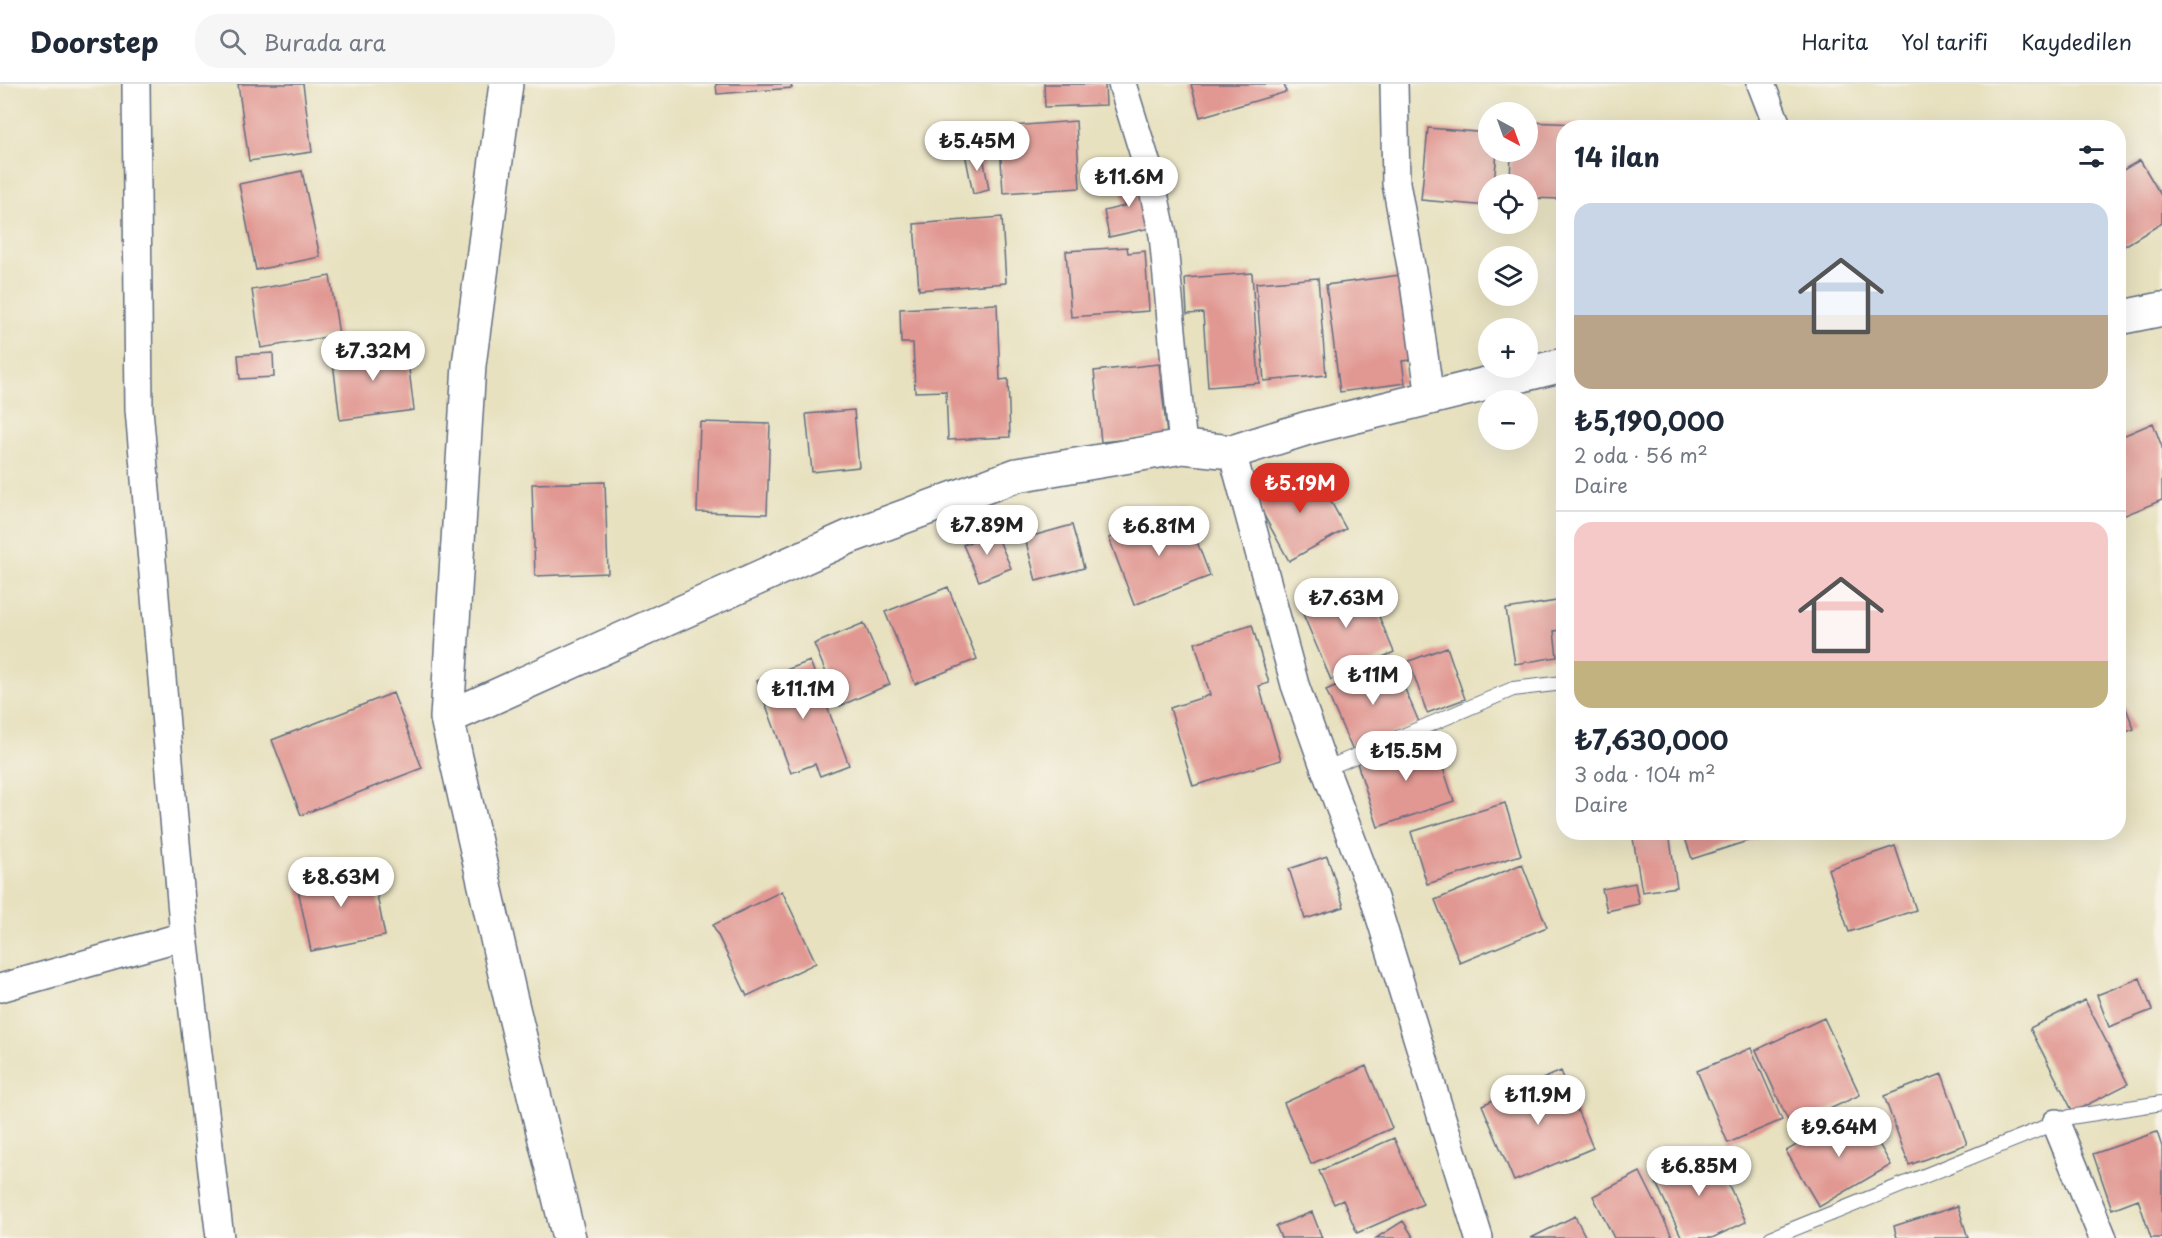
<!DOCTYPE html>
<html lang="tr">
<head>
<meta charset="utf-8">
<style>
  :root { --surface:#fff; --page:#f6f6f7; --text:#1f2937; --muted:#747a83; --line:#e0e1e3; --accent:#d93025 }
  body { margin:0; font-family:"Playpen Sans",sans-serif; background:var(--page); color:var(--text); height:100vh; display:flex; flex-direction:column; font-size:22px; white-space:nowrap }
  * { box-sizing:border-box; margin:0 }
  p { font-size:20px; color:var(--muted) }
  .icon { flex:none; width:33px; height:33px; fill:none; stroke:currentColor; stroke-width:2; stroke-linecap:round; stroke-linejoin:round }
  .map { position:relative; flex:1; overflow:hidden }
  .sheet { position:absolute; left:1556px; top:36px; width:570px; height:720px; display:flex; flex-direction:column; background:var(--surface); border-radius:24px; box-shadow:0 6px 24px #0002 }
  .sheet>* { flex:none }
  .needle { width:39px; rotate:139deg }
  .fabs { position:absolute; left:1478px; top:18px; display:grid; gap:12px }
  .fabs a { display:grid; place-items:center; width:60px; height:60px; border-radius:50%; background:var(--surface); box-shadow:0 6px 24px #0002; font-size:30px }
  .price { position:absolute; translate:-50% -51px; padding:0 14px; border-radius:21px; background:#fff; color:#222; font-size:20px; line-height:39px; filter:drop-shadow(0 2px 3px #0008) }
  .price::after { content:''; position:absolute; left:50%; top:36px; width:18px; height:14px; margin-left:-9px; background:inherit; clip-path:polygon(0 0,100% 0,50% 100%) }
  .price.on { background:var(--accent); color:#fff }
  ul { padding:0; list-style:none }
  li { display:grid; align-content:center; gap:12px; height:318px; padding:0 18px }
  li+li { border-top:2px solid var(--line) }
  li span { display:grid; place-items:center; height:186px; border-radius:18px; color:#555 }
  li>.icon { margin-inline-start:auto }
  span .icon { width:108px; height:108px; fill:#fffc; stroke-width:1 }
  li b { font-size:26px }
  h2 { display:flex; justify-content:space-between; align-items:center; height:72px; padding:0 18px; font-size:26px }
  header { display:flex; align-items:center; gap:36px; box-sizing:border-box; height:84px; padding:0 30px; background:var(--surface); border-bottom:2px solid var(--line) }
  header strong { font-size:28px }
  nav { display:flex; gap:33px; margin-inline-start:auto; font-size:21px }
  .search { width:420px; height:54px; background:var(--page); display:flex; align-items:center; gap:15px; box-sizing:border-box; padding:0 21px; border-radius:24px; color:var(--muted); font-size:22px }
  .map>svg:first-child { display:block }
</style>
</head>
<body>
<header>
<strong>Doorstep</strong>
<div class="search"><svg class="icon" aria-label="search" viewBox="0 0 24 24"><circle cx="10" cy="10" r="6"/><path d="M15 15l6 6"/></svg>Burada ara</div>
<nav><a>Harita</a><a>Yol tarifi</a><a>Kaydedilen</a></nav>
</header>
<div class="map">
<svg width="2162" height="1154" viewBox="0 0 2162 1154">
  <rect width="100%" height="100%" fill="#f7f3e8"/>
  <filter id="ink" filterUnits="userSpaceOnUse"><feTurbulence type="fractalNoise" baseFrequency=".0167" numOctaves="2"/><feDisplacementMap in="SourceGraphic" scale="12" xChannelSelector="R" yChannelSelector="G"/><feConvolveMatrix kernelMatrix="1 2 1 2 8 2 1 2 1" color-interpolation-filters="sRGB"/></filter>
  <filter id="wash" filterUnits="userSpaceOnUse"><feTurbulence type="fractalNoise" baseFrequency=".008" numOctaves="4" result="noise"/><feDisplacementMap in="SourceGraphic" scale="24" xChannelSelector="R" yChannelSelector="G"/><feGaussianBlur stdDeviation="1.35" result="paint"/><feColorMatrix in="noise" values="0 0 0 0 0 0 0 0 0 0 0 0 0 0 0 0 0 1.4 0 .05"/><feComposite in="paint" operator="in"/></filter>
  <g filter="url(#wash)">
    <rect width="100%" height="100%" fill="#e7e1bf"/>
    <g id="blocks">
      <path fill="#e19792" d="M238,0H303L312,68L249,77Z
        M716,0H791L792,4L717,10Z
        M1044,0H1105L1106,21L1045,23Z
        M1191,0H1284L1286,8L1200,33Z
        M1076,37L1080,104L1003,109L999,43Z
        M1527,38L1579,40V44H1563V115L1527,114V100H1510L1511,68H1527Z
        M1428,44L1488,49V68H1497L1494,100H1488V122L1421,116Z
        M982,66L989,106L973,110L965,69Z
        M2140,76L2162,113V139L2118,166V89Z
        M1138,86L1150,144L1109,153L1104,127L1124,122L1118,91Z
        M302,87L320,173L256,186L239,100Z
        M1002,133L1006,199L919,206L914,140Z
        M1127,163L1128,169L1145,167L1149,227L1071,233L1066,167Z
        M1252,189L1259,299L1208,303L1203,229L1187,230L1185,194Z
        M1400,191L1411,276L1402,277L1405,299L1340,308L1326,201Z
        M330,192L339,251L261,264L252,206Z
        M1318,194L1326,291L1264,297L1256,199Z
        M997,220L1000,296L1008,295L1010,353L948,356L946,307L915,308L913,259H901L900,225Z
        M406,261L414,326L340,336L332,270Z
        M273,269L274,293L240,295L238,271Z
        M1159,280L1167,351L1101,358L1094,287Z
        M854,326L859,383L812,388L806,330Z
        M700,338L770,340L767,430L697,428Z
        M2153,339L2162,363V416L2118,434V354Z
        M1312,383L1346,445L1289,477L1255,415Z
        M605,398L608,489L535,492L532,400Z
        M1185,426L1210,492L1134,521L1109,454Z
        M1072,441L1084,484L1036,497L1025,454Z
        M995,447L1011,484L979,497L963,461Z
        M1364,497L1394,568L1331,596L1297,516L1328,504L1331,511Z
        M948,503L977,575L915,600L885,528Z
        M1563,516V546L1554,547L1557,573L1515,580L1506,525Z
        M864,539L890,600L840,622L814,560Z
        M1252,541L1269,599L1259,602L1281,676L1193,702L1170,624L1210,611L1195,559Z
        M1447,563L1465,615L1427,629L1409,577Z
        M810,577L849,681L820,692L815,680L791,689L757,597Z
        M1393,577L1419,638L1353,667L1326,606Z
        M2118,603L2134,645L2118,651Z
        M393,609L422,684L301,731L272,656Z
        M1433,653L1454,717L1378,743L1357,679Z
        M1505,719L1521,771L1427,800L1411,748Z
        M1683,748H1765L1766,751L1692,775Z
        M1669,749L1677,803L1642,808L1633,754Z
        M1895,762L1916,826L1849,848L1828,785Z
        M1327,772L1344,823L1305,835L1289,785Z
        M1522,780L1547,843L1460,879L1435,816Z
        M371,781L385,852L311,867L296,796Z
        M1635,799L1639,820L1607,827L1602,805Z
        M782,807L816,879L747,912L713,841Z
        M2140,894L2152,926L2109,943L2097,911Z
        M2085,916L2128,1000L2073,1028L2030,944Z
        M1824,934L1860,1011L1791,1043L1756,966Z
        M1751,964L1782,1036L1728,1059L1697,987Z
        M1366,982L1392,1044L1311,1080L1284,1019Z
        M1561,987L1593,1064L1514,1097L1482,1021Z
        M1942,990L1967,1060L1909,1081L1884,1012Z
        M1859,1025L1891,1081L1819,1123L1786,1067Z
        M2157,1048L2162,1063V1154H2151L2138,1115L2112,1125L2093,1070Z
        M1394,1054L1423,1120L1357,1149L1343,1116L1334,1120L1319,1087Z
        M1711,1063L1746,1138L1712,1154H1682L1652,1090Z
        M1640,1088L1673,1154H1614L1593,1112Z
        M1958,1122L1968,1154H1897L1894,1142Z
        M1312,1128L1322,1154H1281L1276,1142Z
        M1575,1132L1586,1154H1531Z
        M1403,1137L1414,1154H1376Z"/>
    </g>
  </g>
  <g filter="url(#ink)">
    <use href="#blocks" fill-opacity="0" stroke="#626d80" stroke-width="1.5"/>
    <g fill="none" stroke-linecap="round" stroke-linejoin="round">
      <defs>
        <path id="service" d="M1325,685L1513,605L1563,599
          M1771,1154L2070,1033L2162,1019"/>
        <path id="minor" d="M136,0L139,325L184,852L220,1154
          M1122,0L1149,87L1163,151L1183,363
          M1394,0L1396,99L1414,199L1430,314
          M1761,0L1778,44
          M1232,368L1295,601L1325,685L1374,814L1479,1154
          M0,904L184,852
          M2056,1039L2103,1154"/>
        <path id="tertiary" d="M506,0L469,281L447,634L510,912L569,1154
          M2118,234L2162,225
          M447,634L849,453L1017,391L1183,363L1232,368L1308,344L1563,281"/>
      </defs>
      <use href="#service" stroke="#626d80" stroke-width="16"/>
      <use href="#minor" stroke="#626d80" stroke-width="30"/>
      <use href="#tertiary" stroke="#626d80" stroke-width="36"/>
      <use href="#service" stroke="#fff" stroke-width="14"/>
      <use href="#minor" stroke="#fff" stroke-width="27"/>
      <use href="#tertiary" stroke="#fff" stroke-width="33"/>
    </g>
  </g>
</svg>
<div class="fabs">
<a><svg class="needle" viewBox="-14 -14 28 28"><path d="M0-13l5 13h-10z" fill="#e53935"/><path d="M0 13l5-13h-10z" fill="#747a83"/></svg></a>
<a><svg class="icon" aria-label="locate" viewBox="0 0 24 24"><circle cx="12" cy="12" r="6"/><path d="M12 2v4M12 18v4M2 12h4M18 12h4"/></svg></a>
<a><svg class="icon" aria-label="layers" viewBox="0 0 24 24"><path d="M12 4l9 5-9 5-9-5zM3 14l9 5 9-5"/></svg></a>
<a>+</a>
<a>−</a>
</div>
<b class="price" style="left:977px;top:88px">₺5.45M</b>
<b class="price" style="left:1129px;top:124px">₺11.6M</b>
<b class="price" style="left:373px;top:298px">₺7.32M</b>
<b class="price on" style="left:1300px;top:430px">₺5.19M</b>
<b class="price" style="left:987px;top:472px">₺7.89M</b>
<b class="price" style="left:1159px;top:473px">₺6.81M</b>
<b class="price" style="left:1346px;top:545px">₺7.63M</b>
<b class="price" style="left:1373px;top:622px">₺11M</b>
<b class="price" style="left:803px;top:636px">₺11.1M</b>
<b class="price" style="left:1406px;top:698px">₺15.5M</b>
<b class="price" style="left:341px;top:824px">₺8.63M</b>
<b class="price" style="left:1538px;top:1042px">₺11.9M</b>
<b class="price" style="left:1839px;top:1074px">₺9.64M</b>
<b class="price" style="left:1699px;top:1113px">₺6.85M</b>
<section class="sheet">
<h2>14 ilan<svg class="icon" aria-label="filters" viewBox="0 0 24 24"><path d="M4 7h16M4 17h16"/><circle cx="9" cy="7" r="2"/><circle cx="15" cy="17" r="2"/></svg></h2>
<ul>
<li><span style="background:linear-gradient(#c9d6e8 60%,#b9a48a 0)"><svg class="icon" aria-label="home" viewBox="0 0 24 24"><path d="M3 11l9-7 9 7M6 9v11h12V9"/></svg></span><div><b>₺5,190,000</b><p>2 oda · 56 m²</p><p>Daire</p></div></li>
<li><span style="background:linear-gradient(#f6c9c9 75%,#c2b280 0)"><svg class="icon" aria-label="home" viewBox="0 0 24 24"><path d="M3 11l9-7 9 7M6 9v11h12V9"/></svg></span><div><b>₺7,630,000</b><p>3 oda · 104 m²</p><p>Daire</p></div></li>
</ul>
</section>
</div>
</body>
</html>
